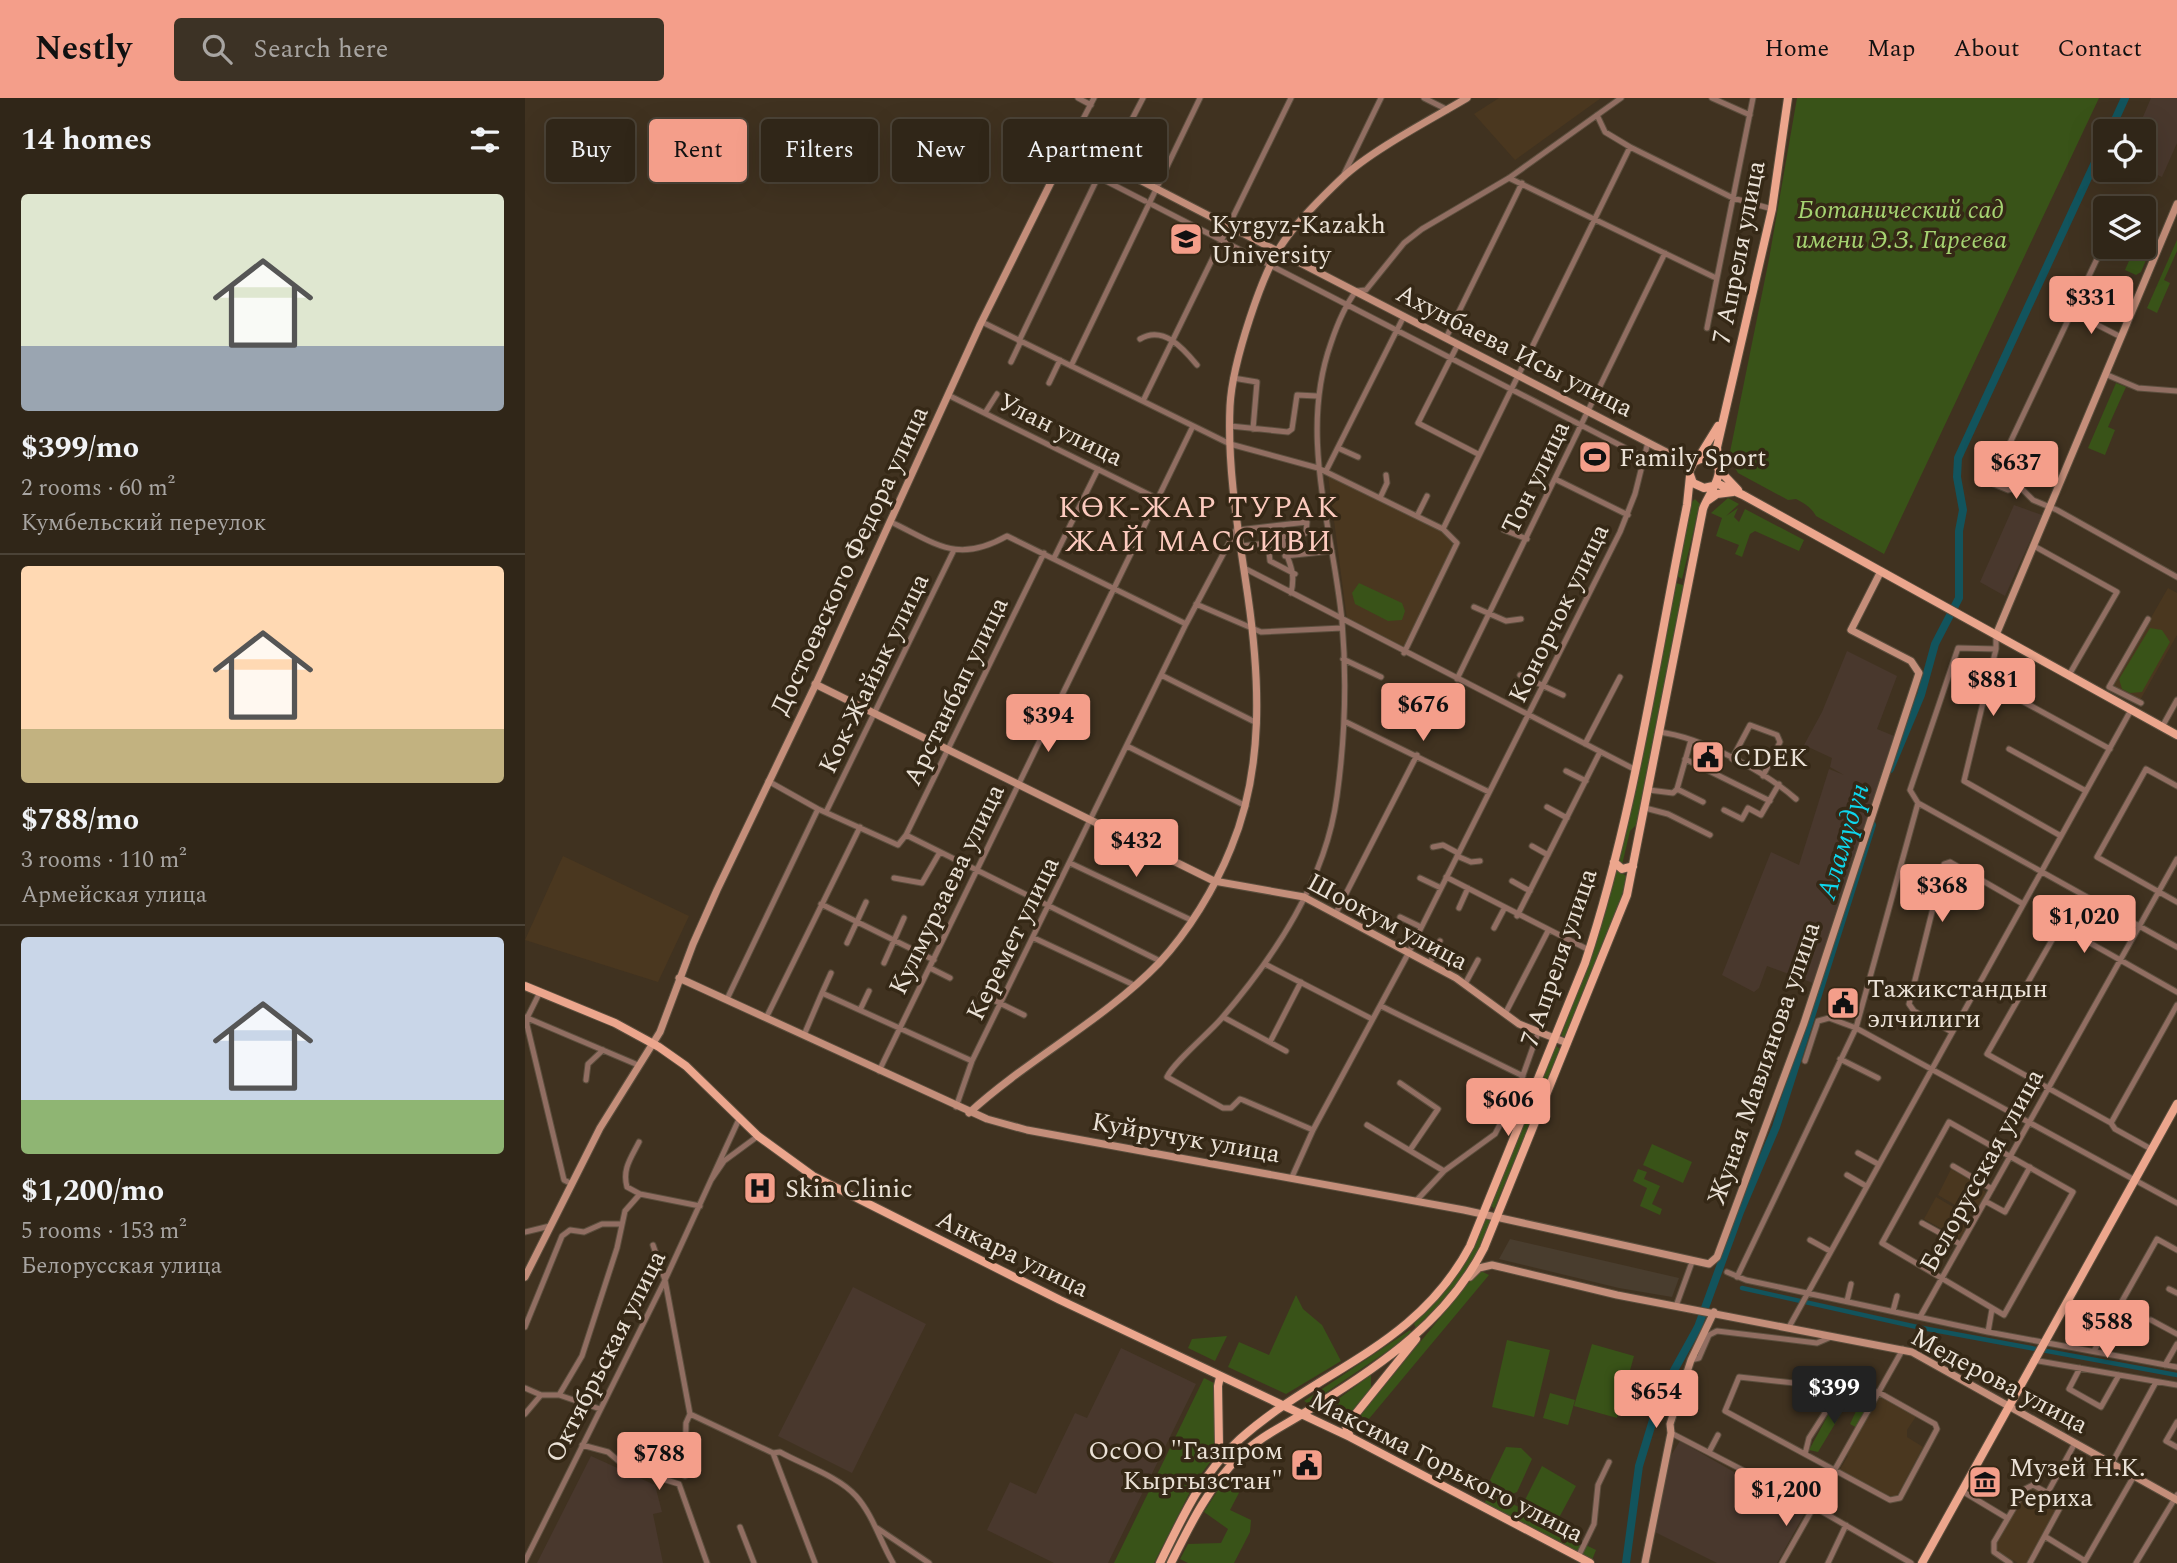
<!DOCTYPE html>
<html lang="en">
<head>
<meta charset="utf-8">
<style>
  :root { --surface:#302618; --page:#3c3225; --text:#f1f3f6; --muted:#a8a5a2; --line:#4b4337; --accent:#f49e8a }
  body { margin:0; font-family:Spectral,serif; background:var(--page); color:var(--text); height:100vh; display:flex; flex-direction:column; font-size:26px; white-space:nowrap }
  * { box-sizing:border-box; margin:0 }
  p { font-size:23px; color:var(--muted) }
  .icon { flex:none; width:38px; height:38px; fill:none; stroke:currentColor; stroke-width:2; stroke-linecap:round; stroke-linejoin:round }
  .map { position:relative; flex:1; overflow:hidden }
  .side { display:flex; flex-direction:column; background:var(--surface); width:525px }
  .side>* { flex:none }
  .banner { position:absolute; left:21px; top:21px; width:665px; height:63px; display:flex; gap:14px }
  .tools { position:absolute; left:1568px; top:21px; display:grid; gap:14px }
  .tools a { display:grid; place-items:center; width:63px; height:63px; border-radius:7px; background:var(--surface); box-shadow:0 7px 28px #0002,0 0 0 2px var(--line); font-size:35px }
  .price { position:absolute; translate:-50% -60px; padding:0 16px; border-radius:7px; background:var(--accent); color:#111; font-size:23px; line-height:46px; filter:drop-shadow(0 2px 4px #0008) }
  .price::after { content:''; position:absolute; left:50%; top:42px; width:21px; height:16px; margin-left:-10px; background:inherit; clip-path:polygon(0 0,100% 0,50% 100%) }
  .price.current { background:#222; color:#fff }
  ul { padding:0; list-style:none }
  li { display:grid; align-content:center; gap:14px; height:371px; padding:0 21px }
  li+li { border-top:2px solid var(--line) }
  li span { display:grid; place-items:center; height:217px; border-radius:7px; color:#555 }
  li>.icon { margin-inline-start:auto }
  span .icon { width:126px; height:126px; fill:#fffc; stroke-width:1 }
  li b { font-size:30px }
  h2 { display:flex; justify-content:space-between; align-items:center; height:84px; padding:0 21px; font-size:30px }
  .chip { padding:0 24px; border-radius:7px; background:var(--surface); box-shadow:0 7px 28px #0002,0 0 0 2px var(--line); font-size:24px; line-height:63px }
  .chip.current { background:var(--accent); color:#111 }
  header { display:flex; align-items:center; gap:42px; box-sizing:border-box; height:98px; padding:0 35px; background:var(--accent); color:#111 }
  header strong { font-size:33px }
  nav { display:flex; gap:38px; margin-inline-start:auto; font-size:24px }
  .search { width:490px; height:63px; background:var(--page); display:flex; align-items:center; gap:18px; box-sizing:border-box; padding:0 24px; border-radius:7px; color:var(--muted); font-size:26px }
  main { display:flex; flex:1; min-height:0 }
  .map>svg:first-child { display:block }
</style>
</head>
<body>
<header>
<strong>Nestly</strong>
<div class="search"><svg class="icon" aria-label="search" viewBox="0 0 24 24"><circle cx="10" cy="10" r="6"/><path d="M15 15l6 6"/></svg>Search here</div>
<nav><a>Home</a><a>Map</a><a>About</a><a>Contact</a></nav>
</header>
<main>
<section class="side">
<h2>14 homes<svg class="icon" aria-label="filters" viewBox="0 0 24 24"><path d="M4 7h16M4 17h16"/><circle cx="9" cy="7" r="2"/><circle cx="15" cy="17" r="2"/></svg></h2>
<ul>
<li><span style="background:linear-gradient(#dfe7d0 70%,#9aa5b1 0)"><svg class="icon" aria-label="home" viewBox="0 0 24 24"><path d="M3 11l9-7 9 7M6 9v11h12V9"/></svg></span><div><b>$399/mo</b><p>2 rooms · 60 m²</p><p>Кумбельский переулок</p></div></li>
<li><span style="background:linear-gradient(#ffd9b3 75%,#c2b280 0)"><svg class="icon" aria-label="home" viewBox="0 0 24 24"><path d="M3 11l9-7 9 7M6 9v11h12V9"/></svg></span><div><b>$788/mo</b><p>3 rooms · 110 m²</p><p>Армейская улица</p></div></li>
<li><span style="background:linear-gradient(#c9d6e8 75%,#8fb573 0)"><svg class="icon" aria-label="home" viewBox="0 0 24 24"><path d="M3 11l9-7 9 7M6 9v11h12V9"/></svg></span><div><b>$1,200/mo</b><p>5 rooms · 153 m²</p><p>Белорусская улица</p></div></li>
</ul>
</section>
<div class="map">
<svg width="1652" height="1465" viewBox="0 0 1652 1465">
  <rect width="100%" height="100%" fill="#403220"/>
  <path fill="#493d2e" d="M985,1141L1154,1180L1147,1199L1094,1190L974,1161Z"/>
  <path fill="#49382d" d="M1626,0H1652V45L1637,79L1619,71V33H1612Z
    M1489,407L1517,417L1480,498L1455,484Z
    M1322,553L1372,578L1352,631L1369,638L1288,885L1242,868L1234,890L1229,894L1197,877L1246,754L1274,767L1304,671L1319,677L1305,669L1307,660L1279,647L1297,614Z
    M328,1189L401,1226L327,1375L253,1338Z
    M596,1250L671,1286L583,1465H529L462,1432L485,1384L511,1396L550,1315L562,1320Z
    M1155,1343L1280,1415L1252,1465H1192L1128,1433L1142,1364Z
    M66,1358L130,1387L137,1414L128,1416L138,1465H12Z"/>
  <path fill="#4a371f" d="M974,0H1076L990,62L949,16Z
    M803,377L916,432L928,446L880,550L822,521Z
    M1643,490L1652,495V537L1614,604L1587,588Z
    M38,758L164,818L133,884L0,842Z
    M1426,1071L1458,1089L1457,1092L1461,1094L1449,1118L1413,1097Z
    M1411,1099L1447,1120L1435,1141L1399,1121Z
    M1356,1299L1392,1317L1382,1332V1339L1398,1349L1370,1402L1314,1373L1323,1358L1320,1356L1350,1302Z
    M1508,1389L1532,1403L1535,1411L1502,1465H1493L1472,1453L1470,1448L1502,1392Z"/>
  <path fill="#395318" d="M1272,0H1574L1359,456L1291,418C1286,409 1280,406 1271,401L1263,402L1213,375L1204,359L1244,161Z
    M1619,127L1633,133L1616,174L1611,177L1600,172L1610,149H1619Z
    M1652,142V153L1639,182L1645,185L1632,215L1622,210Z
    M1591,285L1601,289L1583,329L1590,332L1580,357L1563,350Z
    M1203,400L1214,406L1201,418L1213,410L1209,419L1214,424L1220,411L1279,442L1274,453L1230,433L1225,436L1217,459L1210,456L1214,447L1191,438L1197,420L1186,415Z
    M1170,401L1175,406L1157,481L1152,478L1166,405Z
    M834,485L877,505L880,513L877,522L863,523L830,506L827,495Z
    M1151,485L1158,487V490L1113,725L1105,733L1097,767L1092,764Z
    M1625,530L1637,532L1645,544L1617,594L1605,595L1597,591L1594,581Z
    M1094,772L1103,780C1088,835 1063,887 1040,938L1036,939L1090,773Z
    M1030,947L1036,952L969,1111L966,1107Z
    M1127,1046L1167,1064L1158,1085L1118,1067Z
    M1113,1071L1122,1074L1119,1081L1135,1088L1127,1106L1137,1111L1135,1117L1115,1108L1122,1090L1108,1083Z
    M961,1121L967,1123C955,1161 925,1209 891,1230L889,1226L932,1178Z
    M954,1172L964,1177L833,1334L825,1330Z
    M771,1197L778,1211L797,1227L816,1263L761,1296L703,1269L714,1244L744,1257Z
    M885,1232L888,1236L784,1306L779,1303Z
    M702,1238L690,1263L663,1250L667,1241Z
    M982,1242L1025,1252L1009,1319L967,1309Z
    M1067,1246L1109,1258L1092,1320L1049,1308Z
    M846,1277V1290L820,1323L798,1312Z
    M679,1280L689,1285V1359L670,1384L629,1465H589Z
    M1025,1295L1050,1302L1043,1327L1018,1320Z
    M1315,1295L1350,1296L1332,1330L1325,1326L1332,1311L1322,1306L1293,1354L1284,1352Z
    M981,1349L996,1350L1007,1361L992,1394L985,1397L975,1394L965,1382Z
    M1017,1368L1051,1388L1028,1431L1071,1452L1067,1462L959,1406L965,1395L996,1410Z
    M700,1381L717,1389L705,1412L726,1422L725,1434L709,1465H663L655,1461L663,1446L696,1445L703,1431L679,1414Z"/>
  <g fill="none" stroke-linecap="round" stroke-linejoin="round">
    <path stroke="#12545d" stroke-width="4.5" d="M1217,1190L1392,1229L1652,1277"/>
    <path stroke="#12545d" stroke-width="8" d="M1585,33L1600,0
      M1365,671L1396,597L1410,546L1434,500V433L1438,412L1432,379L1433,360L1580,43
      M1101,1465L1114,1368L1136,1296L1173,1229L1215,1114L1251,1029L1347,727"/>
    <defs>
      <path id="street" d="M553,0L566,7
        M899,0L923,12
        M1187,0L1225,17
        M1072,17L1080,34L1105,49L1208,100L1247,111
        M545,46L569,0
        M819,76L856,0
        M573,79L620,103
        M984,80L1191,180
        M628,107L1118,359
        M1580,144L1466,385L1483,392L1495,389L1508,402L1532,412L1652,479
        M1547,214L1596,239
        M457,224L705,346L793,370L918,431
        M1182,230L1228,0
        M921,240L997,85
        M615,241C638,227 658,250 672,267
        M494,243L573,79L589,56L618,0
        M933,246L893,325L953,356
        M486,264L496,243
        M546,268L675,0
        M1580,276L1613,290L1652,293
        M708,280L732,284L728,331
        M524,285L535,262
        M423,297L633,401
        M618,303L766,0
        M460,315L472,296
        M705,328L763,334L767,331L772,297L792,298
        M813,350L833,359
        M801,373L879,218
        M1032,382L1103,417
        M855,400L862,385L861,377
        M892,418L902,398
        M366,424C412,446 432,466 482,438L661,526
        M713,432L782,424L781,435L757,439
        M979,432L1002,441
        M743,445L745,463L770,476
        M716,448L743,445L757,439C761,463 772,470 766,495
        M1509,448L1592,494L1544,577
        M760,458L807,453
        M529,460L573,371
        M719,470L1109,671
        M671,506L736,534L817,530
        M949,509L981,523L996,521
        M1471,551L1439,683L1536,738
        M879,555L932,445L918,431L1105,49
        M818,561L856,579
        M636,577L732,625
        M995,577L1038,597
        M932,581L1140,155
        M1464,585L1585,651
        M1616,605L1584,589L1623,521
        M821,624L964,694
        M1637,629L1652,602
        M1134,634C1176,639 1239,673 1271,701
        M1060,646L1095,579
        M602,648L721,708
        M1484,651L1561,693
        M1160,661L1245,703
        M1207,661L1225,627L1252,637L1255,644L1238,678
        M1041,673L1061,683
        M243,683L293,711L373,747L381,737L519,455
        M1652,688L1621,671L1572,759L1652,804
        M1152,691L1178,704
        M1124,692L1148,695L1152,691L1166,642
        M1393,705L1652,849
        M1022,709L1042,720
        M1120,710L1143,716L1185,737
        M302,712L428,454
        M1199,712L1217,721L1223,710L1236,717L1254,686
        M381,737L635,863
        M1007,748L1023,757
        M908,749L918,747L933,755
        M932,758L946,764L955,763
        M545,765L666,822
        M921,779L1064,852
        M369,780L397,785L415,754
        M895,780L916,790
        M987,783L1005,793
        M296,806L409,862
        M934,810L943,790
        M811,815L892,657
        M992,818L1075,654
        M875,819L896,829
        M969,830L979,811
        M509,840L609,887
        M322,845L341,804
        M359,865L379,820
        M905,865L915,843
        M740,866L847,921
        M405,870L425,880
        M940,886L953,862
        M15,894L2,920V927L39,1082L47,1086
        M1652,894L1535,828L1462,956L1586,1025L1652,907
        M297,895L306,875
        M456,896L499,917
        M202,901L293,711
        M856,908L998,978
        M335,912L344,893
        M980,916L1023,833
        M0,919L113,967
        M698,919L761,953
        M241,920L335,729
        M1427,934L1389,913L1384,906L1419,766L1425,764L1498,806
        M279,937L297,895L447,963
        M745,944L776,884
        M1315,961L1353,980
        M1280,963L1293,923L1304,920L1331,930L1652,1105
        M354,973L668,328
        M61,982L63,966L78,952
        M875,985L913,1011L885,1052
        M431,1009L447,963L661,526L713,428
        M1424,1024L1548,1094L1479,1217L1357,1145Z
        M1586,1025L1590,1031L1626,1051
        M842,1027L919,1073
        M788,1032L718,1002L715,1001L706,1010H698L642,979C648,965 684,935 696,921C750,858 801,782 812,698C820,640 822,582 817,523C808,430 773,338 806,245C812,227 819,209 831,193L841,192L879,145L897,131L984,80L1096,0
        M114,1044C106,1060 97,1071 102,1089L115,1096
        M1333,1055L1353,1066
        M1428,1068L1467,1091
        M1322,1077L1341,1088
        M767,1079L788,1032L884,854L1095,434L1110,396L1123,344
        M186,1082L199,1063L233,1038
        M891,1103L919,1073L970,1036L992,994L1013,935
        M1460,1103L1480,1114L1505,1069
        M1397,1125L1435,1146
        M0,1134L25,1128
        M1285,1142L1305,1153
        M128,1147L140,1182L165,1316
        M1202,1174L1221,1182L1463,1234L1652,1269
        M1212,1179L1331,930L1393,705L1385,692L1433,550L1471,551V537
        M1644,1191L1652,1195
        M1322,1203L1326,1186
        M1151,1208L1167,1164
        M1368,1213L1372,1198
        M1395,1219L1652,761
        M1626,1222L1652,1236
        M0,1229L37,1138L45,1132L59,1134L77,1126H97
        M1264,1229L1606,612
        M1463,1234L1467,1211
        M1569,1253L1632,1141L1652,1152
        M1166,1262L1174,1260L1184,1237L1192,1233L1292,1245L1306,1239
        M1508,1262L1652,1287
        M1640,1267L1652,1246
        M1555,1270L1544,1291L1576,1309L1594,1277
        M1214,1279L1353,1294L1410,1326L1412,1331L1375,1400L1365,1402L1200,1313Z
        M0,1290L16,1297H34L75,1311
        M34,1297L57,1258L92,1150L100,1113L115,1096L175,1108
        M0,1316L16,1297
        M165,1316L248,1355L255,1354C278,1367 313,1378 331,1398C348,1417 355,1443 368,1465
        M1652,1324L1641,1343L1652,1349
        M1146,1335L1289,1409L1386,1465
        M57,1347L83,1354L102,1370L154,1386L182,1465
        M1184,1354L1193,1337
        M248,1355L290,1465
        M1280,1356L1284,1340L1316,1290
        M1587,1365L1631,1284
        M160,1378L161,1325L165,1316
        M1437,1393L1482,1420
        M1523,1394L1550,1345
        M215,1429L229,1465
        M352,1430L404,1465
        M1521,1439L1560,1463
        M1053,1459L1069,1426L1073,1387L1084,1364
        M0,1463L140,1182L215,1019
        M1257,1465L1378,1251
        M1303,1465L1321,1427
        M1485,1465L1469,1454V1444L1500,1391L1508,1387L1534,1401L1537,1406L1505,1465
        M1559,1465L1609,1378
        M1611,1465L1652,1397"/>
      <path id="secondary" d="M1471,537L1652,106
        M290,586L689,783L779,799L931,880L994,926L1042,945
        M154,880L462,1021L502,1032L939,1112L1184,1166L1192,1159L1279,925L1394,575L1386,563L1326,532L1356,473
        M444,1015C503,961 579,922 634,865C663,834 690,790 706,750C739,671 735,582 723,499C714,437 702,372 705,308C707,267 737,171 762,139C777,119 798,98 817,80C847,52 905,22 942,0
        M0,1179L75,1030L135,934L168,846L192,792L289,590L455,227L545,46L1153,360L1169,364
        M945,1179L954,1170L967,1167L1092,1197L1387,1254L1652,1402
        M1120,1465L1146,1335L1145,1326L1166,1262L1189,1214"/>
      <path id="primary" d="M1172,362L1193,328
        M1193,367L1192,349L1247,111L1263,0
        M1194,372L1213,392
        M1191,385L1218,397L1652,637
        M1182,403L1192,396L1208,394
        M1089,764L1097,771L1108,768
        M0,888L90,925L134,949L161,968L233,1038L288,1078L535,1202L825,1339L1065,1465
        M695,1279L693,1288L694,1348L701,1362
        M825,1339L821,1328L825,1323L891,1241
        M635,1465C657,1420 677,1375 715,1341C795,1270 891,1250 945,1148L1060,865C1109,717 1131,559 1162,407L1165,378
        M646,1465C665,1427 684,1388 715,1358C738,1336 765,1325 790,1308C858,1266 922,1222 959,1150L1102,797L1178,411C1182,398 1206,370 1186,361C1179,359 1175,361 1169,364L1164,374L1168,385L1179,390L1188,388
        M1397,1465L1652,1006"/>
    </defs>
    <use href="#street" stroke="#5b4e3d" stroke-width="7"/>
    <use href="#secondary" stroke="#5b4e3d" stroke-width="9"/>
    <use href="#primary" stroke="#5b4e3d" stroke-width="10"/>
    <use href="#street" stroke="#916e62" stroke-width="5"/>
    <use href="#secondary" stroke="#c48e7a" stroke-width="7"/>
    <use href="#primary" stroke="#eca68d" stroke-width="8"/>
  </g>
  <defs>
    <symbol id="university-square" viewBox="-11 -11 22 22"><rect x="-9" y="-9" width="18" height="18" rx="4" fill="#f49e8a" stroke="#352816"/><path d="M0-5L7-2L0 1L-7-2ZM-4 1L0 2.5L4 1V4Q0 6-4 4Z" fill="#111"/></symbol>
    <symbol id="stadium-square" viewBox="-11 -11 22 22"><rect x="-9" y="-9" width="18" height="18" rx="4" fill="#f49e8a" stroke="#352816"/><path d="M0-5a6.5 5 0 1 0 0 10a6.5 5 0 1 0 0-10ZM-3.5-1.8h7v3.6h-7Z" fill="#111"/></symbol>
    <symbol id="civic-square" viewBox="-11 -11 22 22"><rect x="-9" y="-9" width="18" height="18" rx="4" fill="#f49e8a" stroke="#352816"/><path d="M-.6-6.5H3V-4.5H.6V-3L4-1V1h2V6H-6V1h2V-1L-.6-3ZM-1.2 2.5V6h2.4V2.5Z" fill="#111"/></symbol>
    <symbol id="hospital-square" viewBox="-11 -11 22 22"><rect x="-9" y="-9" width="18" height="18" rx="4" fill="#f49e8a" stroke="#352816"/><path d="M-5-5h3v3.5h4V-5h3V5h-3V1.5h-4V5h-3Z" fill="#111"/></symbol>
    <symbol id="museum-square" viewBox="-11 -11 22 22"><rect x="-9" y="-9" width="18" height="18" rx="4" fill="#f49e8a" stroke="#352816"/><path d="M0-6L6-3V-2H-6V-3ZM-5-1h2V3h-2ZM-1-1h2V3h-2ZM3-1h2V3H3ZM-6 4H6V6H-6Z" fill="#111"/></symbol>
  </defs>
  <g fill-rule="evenodd">
    <use href="#university-square" x="642" y="122" width="38" height="38"/>
    <use href="#stadium-square" x="1051" y="340" width="38" height="38"/>
    <use href="#civic-square" x="1164" y="640" width="38" height="38"/>
    <use href="#civic-square" x="1299" y="886" width="38" height="38"/>
    <use href="#hospital-square" x="216" y="1071" width="38" height="38"/>
    <use href="#civic-square" x="763" y="1348" width="38" height="38"/>
    <use href="#museum-square" x="1441" y="1365" width="38" height="38"/>
  </g>
  <g text-anchor="middle" stroke-width="7" stroke-linejoin="round" paint-order="stroke">
    <g font-size="26" font-style="italic" fill="#a5d371" stroke="#352816">
      <text x="1376" y="120">Ботанический сад<tspan x="1376" dy="30">имени Э.З. Гареева</tspan></text>
    </g>
    <g font-size="26" fill="#ebe2d7" stroke="#352816" text-anchor="start">
      <text x="686" y="135">Kyrgyz-Kazakh<tspan x="686" dy="30">University</tspan></text>
      <text x="1094" y="368">Family Sport</text>
      <text x="1208" y="668">CDEK</text>
      <text x="1342" y="899">Тажикстандын<tspan x="1342" dy="30">элчилиги</tspan></text>
      <text x="260" y="1099">Skin Clinic</text>
      <text x="758" y="1361" text-anchor="end">ОсОО "Газпром<tspan x="758" dy="30">Кыргызстан"</tspan></text>
      <text x="1484" y="1378">Музей Н.К.<tspan x="1484" dy="30">Рериха</tspan></text>
    </g>
    <g font-size="26" fill="#ebe2d7" stroke="#352816">
      <text transform="translate(1213 154) rotate(-79)" y="9">7 Апреля улица</text>
      <text transform="translate(990 252) rotate(27)" y="9">Ахунбаева Исы улица</text>
      <text transform="translate(536 331) rotate(26)" y="9">Улан улица</text>
      <text transform="translate(1010 379) rotate(-64)" y="9">Тон улица</text>
      <text transform="translate(324 462) rotate(-65)" y="9">Достоевского Федора улица</text>
      <text transform="translate(1033 515) rotate(-64)" y="9">Конорчок улица</text>
      <text transform="translate(348 575) rotate(-64)" y="9">Кок-Жайык улица</text>
      <text transform="translate(430 593) rotate(-64)" y="9">Арстанбап улица</text>
      <text transform="translate(421 791) rotate(-64)" y="9">Кулмурзаева улица</text>
      <text transform="translate(863 823) rotate(28)" y="9">Шоокум улица</text>
      <text transform="translate(487 840) rotate(-64)" y="9">Керемет улица</text>
      <text transform="translate(1033 859) rotate(-71)" y="9">7 Апреля улица</text>
      <text transform="translate(1238 965) rotate(-71)" y="9">Жуная Мавлянова улица</text>
      <text transform="translate(661 1039) rotate(10)" y="9">Куйручук улица</text>
      <text transform="translate(1456 1072) rotate(-61)" y="9">Белорусская улица</text>
      <text transform="translate(488 1155) rotate(26)" y="9">Анкара улица</text>
      <text transform="translate(80 1258) rotate(-63)" y="9">Октябрьская улица</text>
      <text transform="translate(1475 1282) rotate(28)" y="9">Медерова улица</text>
      <text transform="translate(922 1368) rotate(27)" y="9">Максима Горького улица</text>
    </g>
    <g font-size="28" font-style="italic" fill="#0ed6ec" stroke="#352816">
      <text transform="translate(1317 743) rotate(-73)" y="10">Аламүдүн</text>
    </g>
    <g font-size="30" letter-spacing="2" fill="#fccabe" stroke="#352816">
      <text x="674" y="419">КӨК-ЖАР ТУРАК<tspan x="674" dy="34">ЖАЙ МАССИВИ</tspan></text>
    </g>
  </g>
</svg>
<div class="tools">
<a><svg class="icon" aria-label="locate" viewBox="0 0 24 24"><circle cx="12" cy="12" r="6"/><path d="M12 2v4M12 18v4M2 12h4M18 12h4"/></svg></a>
<a><svg class="icon" aria-label="layers" viewBox="0 0 24 24"><path d="M12 4l9 5-9 5-9-5zM3 14l9 5 9-5"/></svg></a>
</div>
<b class="price" style="left:1566px;top:238px">$331</b>
<b class="price" style="left:1491px;top:403px">$637</b>
<b class="price" style="left:1468px;top:620px">$881</b>
<b class="price" style="left:898px;top:645px">$676</b>
<b class="price" style="left:523px;top:656px">$394</b>
<b class="price" style="left:611px;top:781px">$432</b>
<b class="price" style="left:1417px;top:826px">$368</b>
<b class="price" style="left:1559px;top:857px">$1,020</b>
<b class="price" style="left:983px;top:1040px">$606</b>
<b class="price" style="left:1582px;top:1262px">$588</b>
<b class="price current" style="left:1309px;top:1328px">$399</b>
<b class="price" style="left:1131px;top:1332px">$654</b>
<b class="price" style="left:134px;top:1394px">$788</b>
<b class="price" style="left:1261px;top:1430px">$1,200</b>
<div class="banner">
<a class="chip">Buy</a>
<a class="chip current">Rent</a>
<a class="chip">Filters</a>
<a class="chip">New</a>
<a class="chip">Apartment</a>
</div>
</div>
</main>
</body>
</html>
